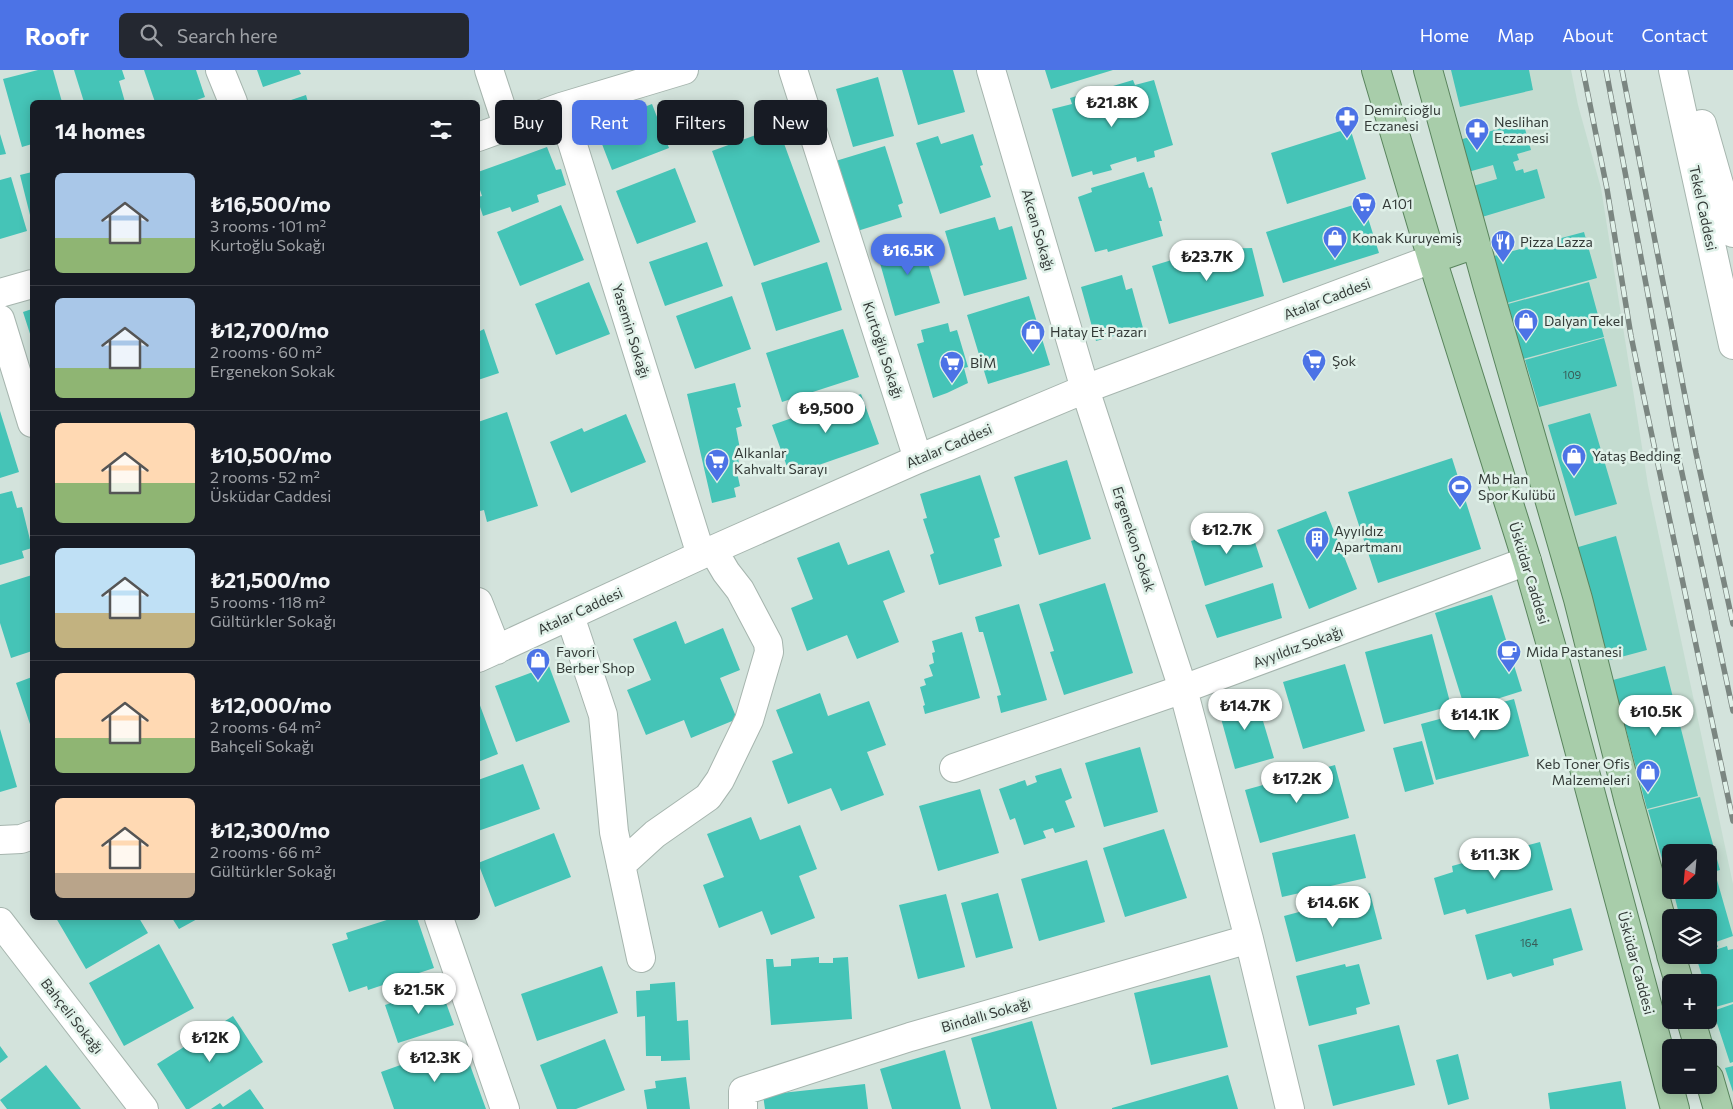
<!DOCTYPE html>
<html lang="en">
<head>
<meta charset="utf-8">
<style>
  :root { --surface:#171b24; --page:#242831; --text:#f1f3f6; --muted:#9ea1a6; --line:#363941; --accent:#4c73e6 }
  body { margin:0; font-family:Commissioner,sans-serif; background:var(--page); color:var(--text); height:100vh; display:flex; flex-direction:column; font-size:19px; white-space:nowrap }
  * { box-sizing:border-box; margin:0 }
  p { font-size:16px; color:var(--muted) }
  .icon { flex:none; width:28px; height:28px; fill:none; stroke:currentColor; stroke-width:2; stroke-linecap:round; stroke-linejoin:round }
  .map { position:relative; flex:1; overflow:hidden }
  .panel { position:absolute; left:30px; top:30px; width:450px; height:820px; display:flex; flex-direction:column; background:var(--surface); border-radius:8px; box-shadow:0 2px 12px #0003 }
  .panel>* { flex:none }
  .guide { position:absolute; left:495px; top:30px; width:475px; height:45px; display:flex; gap:10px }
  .needle { width:32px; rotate:206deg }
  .controls { position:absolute; left:1662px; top:774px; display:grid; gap:10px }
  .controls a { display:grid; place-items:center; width:55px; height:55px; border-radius:8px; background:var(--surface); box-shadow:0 2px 12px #0003; font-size:25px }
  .price { position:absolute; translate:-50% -42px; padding:0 11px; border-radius:18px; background:#fff; color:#222; font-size:16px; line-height:32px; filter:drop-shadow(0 1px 2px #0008) }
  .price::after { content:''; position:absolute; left:50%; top:30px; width:15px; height:11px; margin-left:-8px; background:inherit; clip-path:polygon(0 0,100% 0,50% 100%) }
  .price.active { background:var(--accent); color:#fff }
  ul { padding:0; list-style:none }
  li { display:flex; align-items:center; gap:15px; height:125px; padding:0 25px }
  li+li { border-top:1px solid var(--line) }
  li span { display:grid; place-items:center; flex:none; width:140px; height:100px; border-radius:8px; color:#555 }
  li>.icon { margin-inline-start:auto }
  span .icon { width:60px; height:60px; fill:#fffc; stroke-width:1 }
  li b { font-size:21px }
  h2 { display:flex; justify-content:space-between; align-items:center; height:60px; padding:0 25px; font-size:21px }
  .chip { padding:0 18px; border-radius:8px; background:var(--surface); box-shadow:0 2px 12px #0003; font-size:18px; line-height:45px }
  .chip.active { background:var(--accent); color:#fff }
  header { display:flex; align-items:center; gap:30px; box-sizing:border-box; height:70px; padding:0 25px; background:var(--accent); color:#fff }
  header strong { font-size:24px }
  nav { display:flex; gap:28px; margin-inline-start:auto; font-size:18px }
  .search { width:350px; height:45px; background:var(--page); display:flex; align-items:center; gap:12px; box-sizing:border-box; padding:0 18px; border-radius:8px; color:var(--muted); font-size:19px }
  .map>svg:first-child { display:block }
</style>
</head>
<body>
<header>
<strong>Roofr</strong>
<div class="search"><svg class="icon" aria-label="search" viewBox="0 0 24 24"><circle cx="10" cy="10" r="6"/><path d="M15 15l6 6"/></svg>Search here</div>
<nav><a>Home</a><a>Map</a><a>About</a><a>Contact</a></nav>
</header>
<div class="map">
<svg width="1733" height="1039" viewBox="0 0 1733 1039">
  <rect width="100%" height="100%" fill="#d3e3dc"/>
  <path fill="#c4dcd0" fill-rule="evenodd" d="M1444,0H1571L1578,35L1601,118L1648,415L1733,814V1039H1726L1700,950H1709V912H1689L1681,885H1709V848H1671V849ZM1671,782H1709V820H1671Z"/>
  <path fill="#45c4b7" d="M38,0H53L62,32H32V74L22,77L3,9Z
    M74,0H122L125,9L119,11L125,32H84Z
    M144,0H196L205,27L197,30L198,32H155Z
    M257,0H299L301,4L263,17Z
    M902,0H953L965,42L918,55Z
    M1045,0H1113L1051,19Z
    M1451,0H1529L1533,20L1460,37Z
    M878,7L894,66L853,77L836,19Z
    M1133,10L1135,15L1154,10L1173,75L1154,81L1155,87L1137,92L1136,87L1110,95L1112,100L1093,105L1092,101L1072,107L1052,39L1072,34L1070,28L1090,22L1092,27L1114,21L1113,16Z
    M306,25L308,32H285Z
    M652,34L669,78L612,100L595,56Z
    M1523,52L1531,80L1517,84L1519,90L1513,92L1516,101L1523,99L1524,103L1537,99L1545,128L1482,147L1473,116L1497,109L1493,95L1468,102L1459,70Z
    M778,57L820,172L754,196L712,81Z
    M1350,58L1366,109L1287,134L1271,83Z
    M0,64L6,84L0,85Z
    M973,64L983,95L980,96L991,127L940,144L916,73L938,66L941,74Z
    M885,76L903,133L898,135L902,147L851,163L829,93Z
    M547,77L556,100L561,99L566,115L537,125L539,132L512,142L510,137L483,146L478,131V127L482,126L478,114V102Z
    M675,98L696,152L637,174L616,121Z
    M32,102V153L20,105Z
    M1144,102L1149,118L1152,117L1162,151H1159L1163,166L1108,182L1107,179L1095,182L1078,127L1092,122L1091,118Z
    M11,107L27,161L0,169V110Z
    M1363,132L1379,183L1283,213L1266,162Z
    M561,135L584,190L520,216L497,162Z
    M995,147L999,160L1012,156L1027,209L964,226L945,161Z
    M1584,162L1597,208L1507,233L1494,186Z
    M920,167L940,233L895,246L876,179Z
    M707,172L723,216L665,236L649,192Z
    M1252,178L1264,226L1169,254L1152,196L1208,179Z
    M827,192L842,240L776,261L761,213Z
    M1122,205L1126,220L1132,218L1143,258L1096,271L1081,217Z
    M589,212L610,264L556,285L535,234Z
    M1589,212L1604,267L1523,289L1508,234Z
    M732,226L751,279L695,299L676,246Z
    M1029,226L1050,295L988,314L967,245Z
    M32,239V270L23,242Z
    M948,253L950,262L957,260L968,297L964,298L968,313L947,323L933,328L917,274L924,272L921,260Z
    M484,259L499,303L478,310V262Z
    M843,259L859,307L782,332L766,283Z
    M1604,268L1617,316L1539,337L1525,290Z
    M735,313L741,337L737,338L742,356L736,358L740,379L736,380L740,397L736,398L740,416L734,418L736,427L712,433L687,324Z
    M861,324L879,374L790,405L772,355Z
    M0,341L19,402L0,408Z
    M507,342L538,436L487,452L484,440L480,441L478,435V424L479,423L478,418V352Z
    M1590,343L1617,434L1575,446L1548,355Z
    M626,344L646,392L571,423L550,372L582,358L584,362Z
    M1452,388L1481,479L1378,513L1348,422Z
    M1067,390L1091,469L1039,485L1014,407Z
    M980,405L1000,467L994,469L1002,496L939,515L930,485L934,483L923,449L927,448L920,424Z
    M12,421L17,438L22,437L32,478L22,481L24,488L0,495V424Z
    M1326,441L1357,519L1309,539L1277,460Z
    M1249,454L1263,497L1205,516L1191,471Z
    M1616,466L1647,580L1606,591L1575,478Z
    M839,472L848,495L889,480L905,522L883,531L899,572L857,589L847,565L807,581L791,538L813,529L797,488Z
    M32,505V581L11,588L0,553V515Z
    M1105,513L1133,603L1064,625L1050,582L1054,581L1039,534Z
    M1273,513L1282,548L1217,568L1205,535Z
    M1492,525L1522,621L1465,639L1435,543Z
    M1019,534L1047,630L1001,643L997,626L1001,625L983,562H979L975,547Z
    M676,551L685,574L723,558L740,600L720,608L737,649L691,668L684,650L646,665L627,620L651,610L633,569Z
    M962,562L980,628L925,644L923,636L925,635L920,617L926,615L924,609L933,606L929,595L934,593L932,583L935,582L932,571Z
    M1432,564L1451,636L1384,654L1365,582Z
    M1345,594L1365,661L1303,679L1283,612Z
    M549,596L570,652L516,672L495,616Z
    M1665,596L1698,726L1647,739L1613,610Z
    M32,607V660L16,613Z
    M820,623L828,646L869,631L886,675L867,682L884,725L841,741L831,718L788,734L772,691L793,683L776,640Z
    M1255,624L1274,688L1235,699L1217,634Z
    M1514,629L1529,686L1436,710L1421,654Z
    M478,630L498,684L478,692Z
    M0,659L17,717L0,722Z
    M1422,671L1434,714L1405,722L1393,678Z
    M1140,677L1158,742L1104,757L1085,693Z
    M523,694L540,739L478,761V710Z
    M1335,695L1349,748L1260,773L1245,720Z
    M1061,698L1072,728L1065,731L1075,757L1055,763L1053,758L1043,761L1046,768L1024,775L1015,748L1010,750L999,719L1025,710L1027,716L1037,712L1035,706Z
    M980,719L999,783L938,801L919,736Z
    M1700,727L1720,800L1709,803V782H1671V812L1669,813L1648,740Z
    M751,747L760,770L800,755L817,799L799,806L815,848L771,865L762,841L719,858L703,815L724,807L707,764Z
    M1164,759L1187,828L1125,847L1103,778Z
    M554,763L571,807L495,837L478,793Z
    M1355,764L1366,808L1282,827L1272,783Z
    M1540,772L1553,820L1467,844L1465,839L1444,845L1434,808L1453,802L1452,796Z
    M1087,790L1105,852L1039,871L1021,809Z
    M1715,803L1733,866L1716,872L1718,877L1709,880V848L1690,847L1709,841L1680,848L1673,820H1709V805Z
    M998,823L1013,878L976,888L961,833Z
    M1370,823L1382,869L1296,892L1284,846Z
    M946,824L965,897L918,909L899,835Z
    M1571,838L1583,880L1553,889L1554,895L1513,907L1511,903L1487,910L1475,865Z
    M56,848H139L148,863L86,899Z
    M172,848H199L179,859Z
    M393,848H417L434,898L368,920L367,916L349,922L332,874L348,869L346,863Z
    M159,874L194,938L124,976L89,913Z
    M1727,876L1728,880L1733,879V932L1712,938L1709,929V912H1704L1697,890L1705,888V885H1709V882Z
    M819,887V893H833V888L848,887L852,949L771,955L766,889H773L774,897L791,896V889Z
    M1345,894L1346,897L1359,894L1370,934L1356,938L1357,944L1309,956L1296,906Z
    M602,896L618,943L537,971L521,924Z
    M1210,905L1228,977L1151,995L1134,923Z
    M675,912L677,951L688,950L690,990L661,991V986H646L645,946L637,947L636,921L650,920V914Z
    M440,916L454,955L398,973L385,935Z
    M1733,934V992L1730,993L1713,941Z
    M233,946L263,992L189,1039H186L157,994Z
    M1032,951L1057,1039H991L971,968Z
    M1399,955L1415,1015L1333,1036L1318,975Z
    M605,969L625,1020L576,1039H557L540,995Z
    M462,973L486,1039H394L381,1002Z
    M0,976L8,987L0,993Z
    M945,980L961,1039H892L880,999Z
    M1458,984L1469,1029L1448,1035L1436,990Z
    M46,995L81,1039H7L0,1030Z
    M1733,996V1022L1725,998Z
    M1228,1005L1238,1039H1112V1038Z
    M686,1007L690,1039H647L644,1020L656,1018L655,1011Z
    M1621,1011L1626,1039H1550L1548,1023Z
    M865,1014L868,1039H765L763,1025Z
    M250,1019L264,1039H211L220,1033L223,1037Z"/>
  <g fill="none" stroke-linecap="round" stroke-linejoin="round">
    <defs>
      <path id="minor" d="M220,0L233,32
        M489,0L507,55
        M793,0L918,389
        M991,0L1085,319L1183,619L1249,869L1290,1039
        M1673,0L1733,275
        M561,37L701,485
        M1702,54L1733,163
        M478,67L561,37L684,0
        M0,223L32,214
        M0,249L32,353
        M478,532L497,580
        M570,546L603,645L614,762L641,888
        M478,588L701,485L918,389L1085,319L1432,189
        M954,698L1183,619L1527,491
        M0,770L21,769L32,765
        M621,795L655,764L708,727L720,710L749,650L769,582L768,573L740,520L726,502L713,480
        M439,848L505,1039
        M0,852L144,1039
        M743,1039V1021L910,967L1249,869"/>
      <path id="major" d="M1376,0L1432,189L1527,491L1553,582L1675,1039
        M1428,0L1487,214L1578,529L1629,732L1671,884
        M1432,189L1475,174
        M1671,885L1679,912
        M1691,950L1699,978
        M1709,1008L1718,1039"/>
    </defs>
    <use href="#minor" stroke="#a6b5ae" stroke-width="30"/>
    <use href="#major" stroke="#59845d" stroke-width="30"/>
    <use href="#minor" stroke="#fff" stroke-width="28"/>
    <use href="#major" stroke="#a8cdaa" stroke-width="28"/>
    <defs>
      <path id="rail" d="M1583,0L1607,119L1631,266L1733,751
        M1606,0L1676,375L1733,641
        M1622,0L1696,383L1733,554"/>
    </defs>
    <use href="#rail" stroke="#7b8681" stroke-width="5.5"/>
    <use href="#rail" stroke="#e0f1e9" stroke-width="4" stroke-dasharray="11" stroke-linecap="butt"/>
  </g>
  <defs>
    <symbol id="pharmacy-pin" viewBox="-11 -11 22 30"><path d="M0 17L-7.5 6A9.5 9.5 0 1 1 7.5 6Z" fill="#4c73e6" stroke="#e0f1e9"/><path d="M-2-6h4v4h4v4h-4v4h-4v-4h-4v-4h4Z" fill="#fff"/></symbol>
    <symbol id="supermarket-pin" viewBox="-11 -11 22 30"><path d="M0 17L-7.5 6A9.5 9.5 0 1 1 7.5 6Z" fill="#4c73e6" stroke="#e0f1e9"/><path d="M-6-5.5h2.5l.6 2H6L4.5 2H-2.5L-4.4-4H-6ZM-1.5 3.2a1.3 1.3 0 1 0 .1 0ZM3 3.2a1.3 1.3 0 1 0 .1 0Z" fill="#fff"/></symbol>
    <symbol id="shop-pin" viewBox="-11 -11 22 30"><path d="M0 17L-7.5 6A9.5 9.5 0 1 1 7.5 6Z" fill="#4c73e6" stroke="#e0f1e9"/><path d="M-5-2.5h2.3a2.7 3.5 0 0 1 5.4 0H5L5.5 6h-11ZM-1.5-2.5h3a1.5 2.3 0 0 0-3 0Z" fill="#fff"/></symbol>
    <symbol id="restaurant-pin" viewBox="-11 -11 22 30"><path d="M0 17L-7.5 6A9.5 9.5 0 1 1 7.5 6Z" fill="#4c73e6" stroke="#e0f1e9"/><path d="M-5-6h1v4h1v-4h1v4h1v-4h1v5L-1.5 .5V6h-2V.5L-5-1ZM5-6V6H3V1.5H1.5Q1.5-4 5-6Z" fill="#fff"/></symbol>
    <symbol id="stadium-pin" viewBox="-11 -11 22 30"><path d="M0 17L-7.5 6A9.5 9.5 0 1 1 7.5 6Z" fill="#4c73e6" stroke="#e0f1e9"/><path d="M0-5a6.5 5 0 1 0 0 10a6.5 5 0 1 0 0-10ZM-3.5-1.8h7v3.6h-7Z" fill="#fff"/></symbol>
    <symbol id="building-pin" viewBox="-11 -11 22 30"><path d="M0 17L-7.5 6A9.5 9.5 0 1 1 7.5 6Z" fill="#4c73e6" stroke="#e0f1e9"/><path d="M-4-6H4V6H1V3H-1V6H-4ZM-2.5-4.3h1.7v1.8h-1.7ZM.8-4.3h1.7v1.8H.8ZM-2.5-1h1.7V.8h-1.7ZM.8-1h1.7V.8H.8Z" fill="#fff"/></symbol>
    <symbol id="cafe-pin" viewBox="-11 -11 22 30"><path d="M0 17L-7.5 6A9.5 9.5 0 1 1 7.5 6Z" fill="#4c73e6" stroke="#e0f1e9"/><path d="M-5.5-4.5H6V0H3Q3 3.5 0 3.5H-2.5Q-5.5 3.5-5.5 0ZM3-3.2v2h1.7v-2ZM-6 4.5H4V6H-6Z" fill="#fff"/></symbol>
  </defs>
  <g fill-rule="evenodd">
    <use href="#pharmacy-pin" x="1333" y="34" width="28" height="38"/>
    <use href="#pharmacy-pin" x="1463" y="46" width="28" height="38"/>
    <use href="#supermarket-pin" x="1350" y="120" width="28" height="38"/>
    <use href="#shop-pin" x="1321" y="154" width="28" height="38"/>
    <use href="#restaurant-pin" x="1489" y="158" width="28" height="38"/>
    <use href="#shop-pin" x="1512" y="237" width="28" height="38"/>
    <use href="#shop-pin" x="1019" y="248" width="28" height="38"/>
    <use href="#supermarket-pin" x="1300" y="277" width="28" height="38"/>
    <use href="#supermarket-pin" x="938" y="279" width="28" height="38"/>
    <use href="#shop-pin" x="1560" y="372" width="28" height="38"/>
    <use href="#supermarket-pin" x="703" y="377" width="28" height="38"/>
    <use href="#stadium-pin" x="1446" y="403" width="28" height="38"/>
    <use href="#building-pin" x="1303" y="455" width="28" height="38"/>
    <use href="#cafe-pin" x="1495" y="568" width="28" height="38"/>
    <use href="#shop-pin" x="524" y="576" width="28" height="38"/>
    <use href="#shop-pin" x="1634" y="688" width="28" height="38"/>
  </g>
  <g text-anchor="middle" stroke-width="5" stroke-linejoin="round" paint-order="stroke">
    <g font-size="11" fill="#385c57">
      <text x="1572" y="309">109</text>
      <text x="1529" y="877">164</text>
    </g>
    <g font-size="14" fill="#333a37" stroke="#e0f1e9" text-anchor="start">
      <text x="1364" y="45">Demircioğlu<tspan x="1364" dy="16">Eczanesi</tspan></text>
      <text x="1494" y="57">Neslihan<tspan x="1494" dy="16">Eczanesi</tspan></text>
      <text x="1382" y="139">A101</text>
      <text x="1352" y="173">Konak Kuruyemiş</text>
      <text x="1520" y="177">Pizza Lazza</text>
      <text x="1544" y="256">Dalyan Tekel</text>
      <text x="1050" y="267">Hatay Et Pazarı</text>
      <text x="1332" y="296">Şok</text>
      <text x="970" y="298">BİM</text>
      <text x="734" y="388">Alkanlar<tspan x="734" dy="16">Kahvaltı Sarayı</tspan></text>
      <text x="1592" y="391">Yataş Bedding</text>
      <text x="1478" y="414">Mb Han<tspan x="1478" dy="16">Spor Kulübü</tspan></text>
      <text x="1334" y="466">Ayyıldız<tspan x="1334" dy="16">Apartmanı</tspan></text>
      <text x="556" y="587">Favori<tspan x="556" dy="16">Berber Shop</tspan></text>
      <text x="1526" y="587">Mida Pastanesi</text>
      <text x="1630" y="699" text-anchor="end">Keb Toner Ofis<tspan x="1630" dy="16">Malzemeleri</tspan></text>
    </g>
    <g font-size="14" fill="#333a37" stroke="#e0f1e9">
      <text transform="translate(1703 138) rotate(78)" y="5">Tekel Caddesi</text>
      <text transform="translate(1038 160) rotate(74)" y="5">Akcan Sokağı</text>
      <text transform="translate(1327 229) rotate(-21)" y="5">Atalar Caddesi</text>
      <text transform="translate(631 261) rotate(73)" y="5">Yasemin Sokağı</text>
      <text transform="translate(883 280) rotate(72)" y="5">Kurtoğlu Sokağı</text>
      <text transform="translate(949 376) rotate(-23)" y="5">Atalar Caddesi</text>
      <text transform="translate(1134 469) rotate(72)" y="5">Ergenekon Sokak</text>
      <text transform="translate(1529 503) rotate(73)" y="5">Üsküdar Caddesi</text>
      <text transform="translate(580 541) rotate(-25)" y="5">Atalar Caddesi</text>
      <text transform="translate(1298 577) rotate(-20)" y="5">Ayyıldız Sokağı</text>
      <text transform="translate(1636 893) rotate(75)" y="5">Üsküdar Caddesi</text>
      <text transform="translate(986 945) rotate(-16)" y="5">Bindallı Sokağı</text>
      <text transform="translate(72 946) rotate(52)" y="5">Bahçeli Sokağı</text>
    </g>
  </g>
</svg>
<div class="controls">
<a><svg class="needle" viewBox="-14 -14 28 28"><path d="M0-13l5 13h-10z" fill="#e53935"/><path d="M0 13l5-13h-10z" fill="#9ea1a6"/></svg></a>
<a><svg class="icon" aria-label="layers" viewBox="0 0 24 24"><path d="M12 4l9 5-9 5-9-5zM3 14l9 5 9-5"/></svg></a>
<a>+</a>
<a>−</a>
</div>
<b class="price" style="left:1112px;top:58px">₺21.8K</b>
<b class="price active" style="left:908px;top:206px">₺16.5K</b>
<b class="price" style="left:1207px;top:212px">₺23.7K</b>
<b class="price" style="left:826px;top:364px">₺9,500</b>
<b class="price" style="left:1227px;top:485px">₺12.7K</b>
<b class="price" style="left:1245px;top:661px">₺14.7K</b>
<b class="price" style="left:1656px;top:667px">₺10.5K</b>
<b class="price" style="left:1475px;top:670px">₺14.1K</b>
<b class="price" style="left:1297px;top:734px">₺17.2K</b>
<b class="price" style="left:1495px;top:810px">₺11.3K</b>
<b class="price" style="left:1333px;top:858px">₺14.6K</b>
<b class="price" style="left:419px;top:945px">₺21.5K</b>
<b class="price" style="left:210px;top:993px">₺12K</b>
<b class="price" style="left:435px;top:1013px">₺12.3K</b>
<div class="guide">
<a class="chip">Buy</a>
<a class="chip active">Rent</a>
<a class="chip">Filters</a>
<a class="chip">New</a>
</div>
<section class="panel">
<h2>14 homes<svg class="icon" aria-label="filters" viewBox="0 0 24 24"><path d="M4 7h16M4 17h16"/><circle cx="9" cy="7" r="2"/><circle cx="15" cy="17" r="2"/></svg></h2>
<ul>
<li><span style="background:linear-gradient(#a9c7e8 65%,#8fb573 0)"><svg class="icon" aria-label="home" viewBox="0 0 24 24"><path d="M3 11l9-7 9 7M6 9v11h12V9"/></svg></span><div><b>₺16,500/mo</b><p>3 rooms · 101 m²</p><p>Kurtoğlu Sokağı</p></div></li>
<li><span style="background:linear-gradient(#a9c7e8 70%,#8fb573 0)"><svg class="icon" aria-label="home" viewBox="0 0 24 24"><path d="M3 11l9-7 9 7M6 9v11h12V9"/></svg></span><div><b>₺12,700/mo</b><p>2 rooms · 60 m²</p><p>Ergenekon Sokak</p></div></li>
<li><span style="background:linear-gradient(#ffd9b3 60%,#8fb573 0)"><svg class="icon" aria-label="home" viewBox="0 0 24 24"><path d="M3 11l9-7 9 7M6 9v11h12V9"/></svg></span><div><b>₺10,500/mo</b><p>2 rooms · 52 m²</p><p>Üsküdar Caddesi</p></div></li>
<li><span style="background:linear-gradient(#bfe0f5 65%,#c2b280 0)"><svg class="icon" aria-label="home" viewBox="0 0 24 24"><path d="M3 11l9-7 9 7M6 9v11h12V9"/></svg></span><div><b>₺21,500/mo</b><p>5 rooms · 118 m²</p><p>Gültürkler Sokağı</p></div></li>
<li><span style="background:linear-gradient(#ffd9b3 65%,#8fb573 0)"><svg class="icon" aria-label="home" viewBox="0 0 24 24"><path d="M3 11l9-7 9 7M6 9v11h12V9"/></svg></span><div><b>₺12,000/mo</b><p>2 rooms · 64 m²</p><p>Bahçeli Sokağı</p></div></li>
<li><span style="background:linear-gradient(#ffd9b3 75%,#b9a48a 0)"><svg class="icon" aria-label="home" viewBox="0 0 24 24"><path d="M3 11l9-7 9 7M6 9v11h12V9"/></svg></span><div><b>₺12,300/mo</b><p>2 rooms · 66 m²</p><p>Gültürkler Sokağı</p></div></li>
</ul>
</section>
</div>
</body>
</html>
